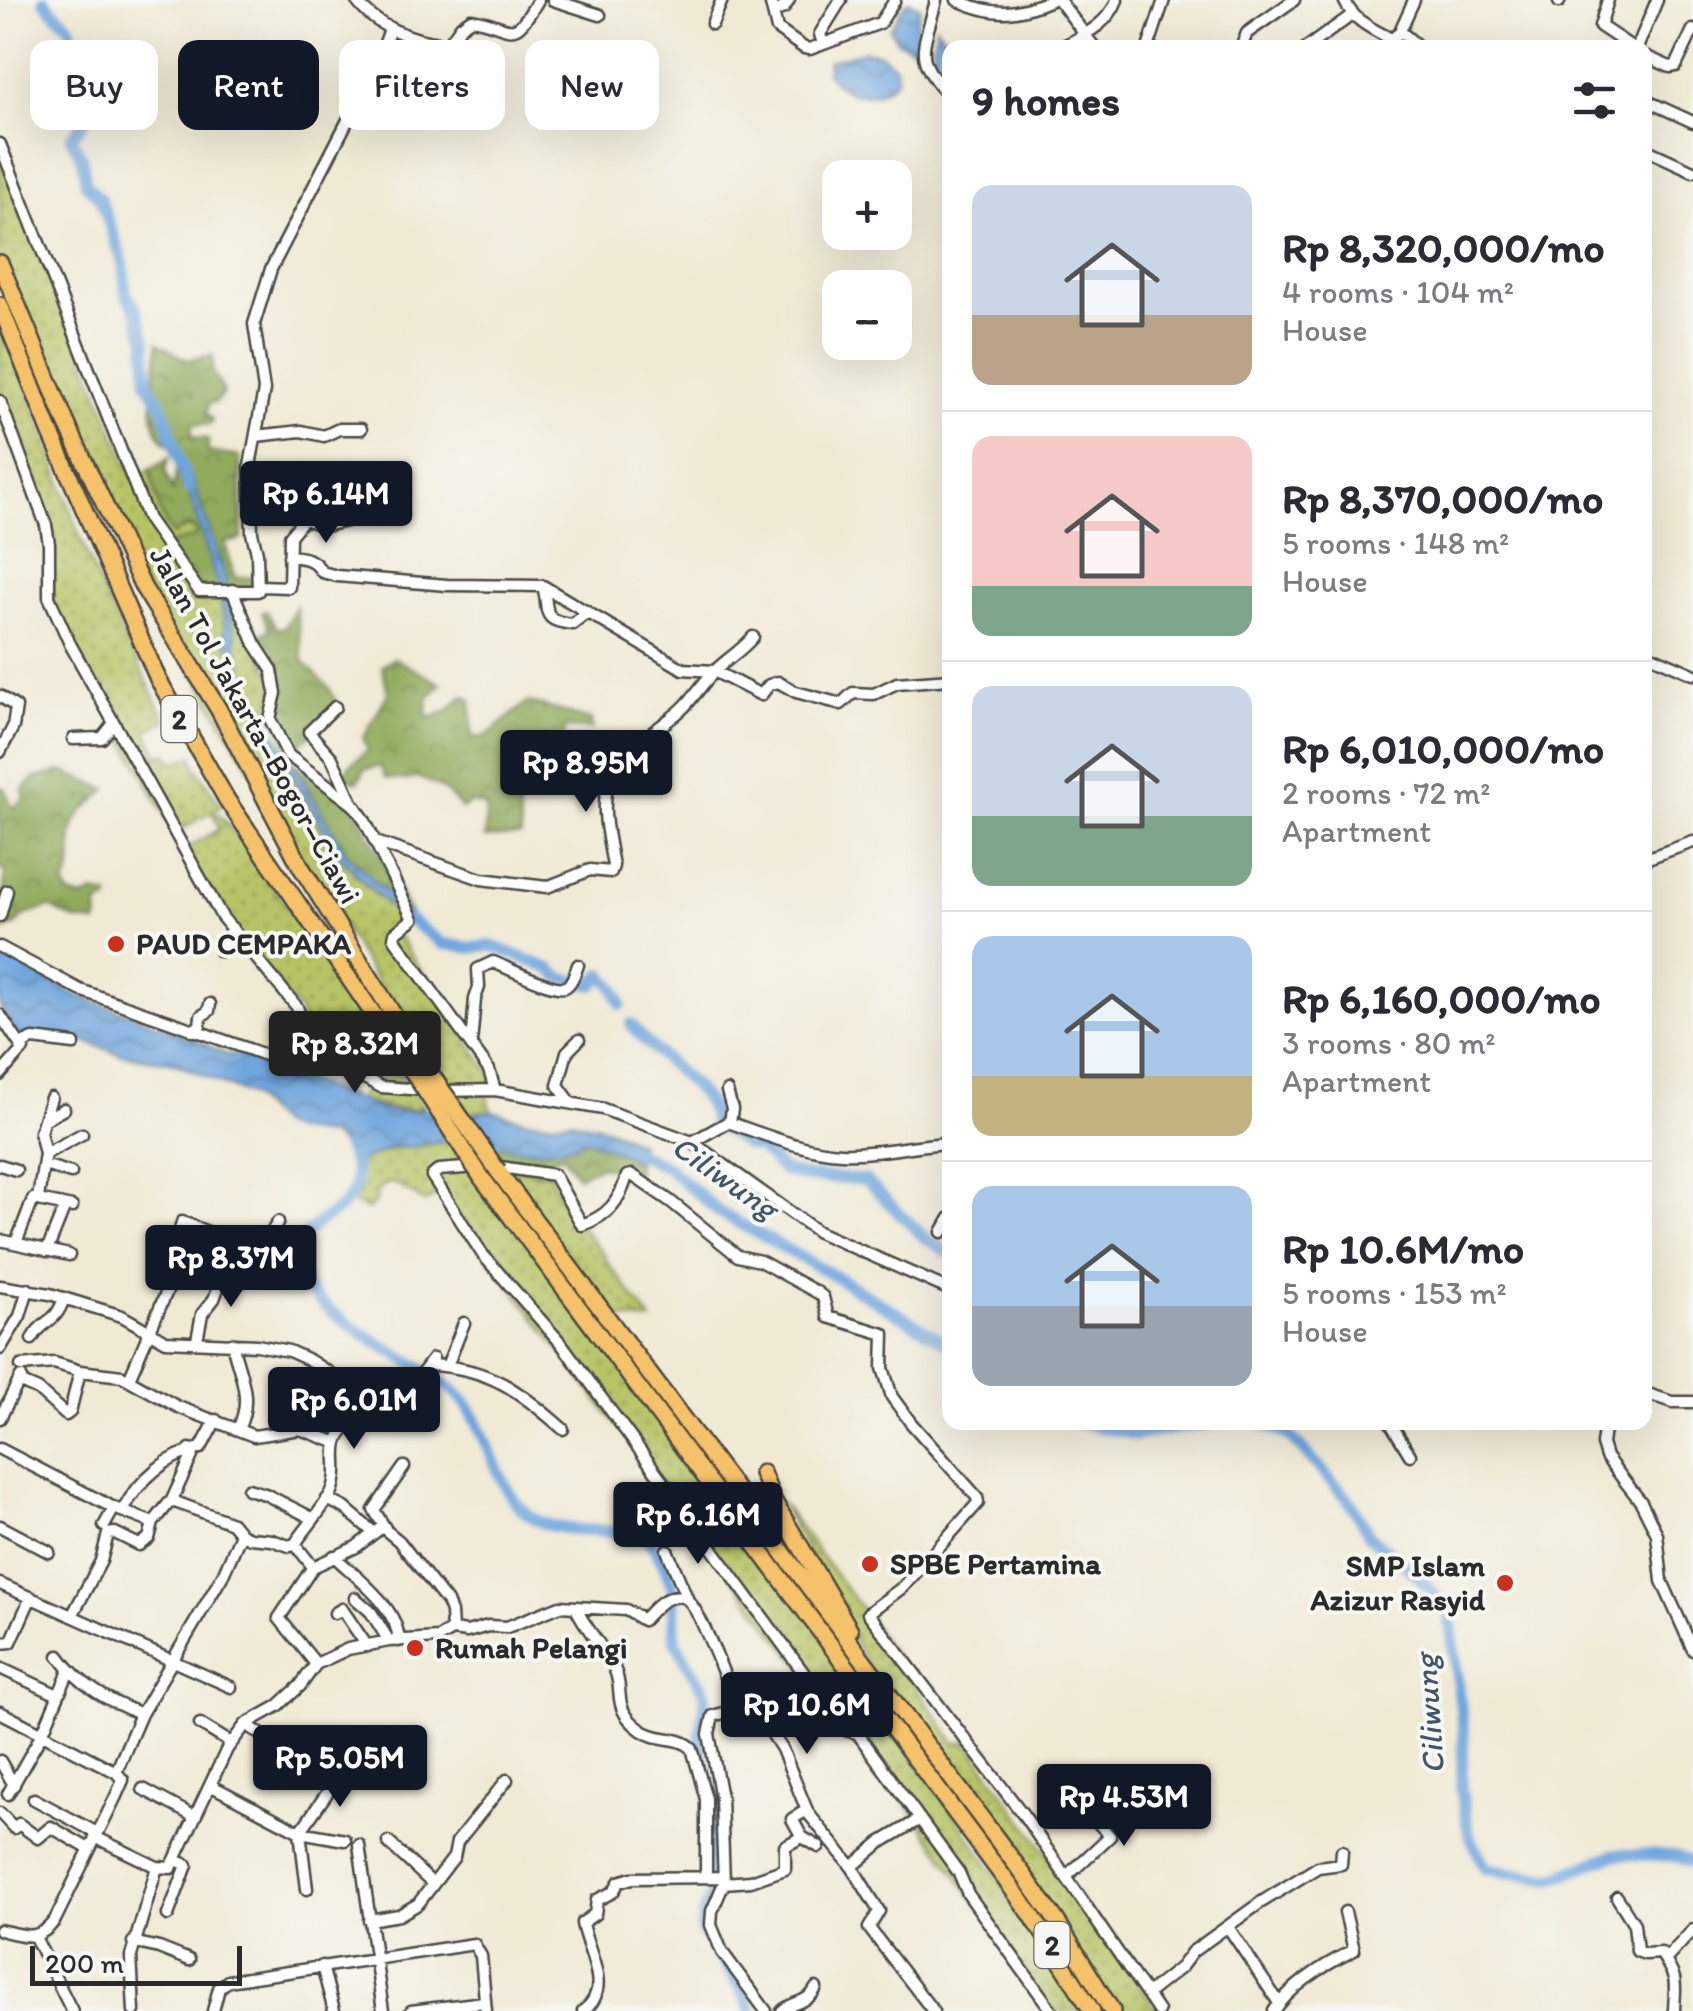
<!DOCTYPE html>
<html lang="en">
<head>
<meta charset="utf-8">
<style>
  :root { --surface:#fff; --page:#f7f7f7; --text:#2b2b33; --muted:#7c7c81; --line:#e1e1e2; --accent:#111827 }
  body { margin:0; font-family:Itim,sans-serif; background:var(--page); color:var(--text); height:100vh; display:flex; flex-direction:column; font-size:38px; white-space:nowrap }
  * { box-sizing:border-box; margin:0 }
  p { font-size:32px; color:var(--muted) }
  .icon { flex:none; width:55px; height:55px; fill:none; stroke:currentColor; stroke-width:2; stroke-linecap:round; stroke-linejoin:round }
  .map { position:relative; flex:1; overflow:hidden }
  .details { position:absolute; left:942px; top:40px; width:710px; height:1390px; display:flex; flex-direction:column; background:var(--surface); border-radius:20px; box-shadow:0 10px 40px #0002 }
  .details>* { flex:none }
  .top-card { position:absolute; left:30px; top:40px; width:762px; height:90px; display:flex; gap:20px }
  .controls { position:absolute; left:822px; top:160px; display:grid; gap:20px }
  .controls a { display:grid; place-items:center; width:90px; height:90px; border-radius:20px; background:var(--surface); box-shadow:0 10px 40px #0002; font-size:50px }
  .scale { position:absolute; left:30px; bottom:25px; width:212px; box-sizing:border-box; padding-left:10px; border:5px solid #2b2b2b; border-top:0; font-size:28px; line-height:35px; white-space:nowrap; color:#2b2b2b; -webkit-text-stroke:8px #f6f6f2; paint-order:stroke }
  .price { position:absolute; translate:-50% -85px; padding:0 22px; border-radius:10px; background:var(--accent); color:#fff; font-size:32px; line-height:65px; filter:drop-shadow(0 2px 5px #0008) }
  .price::after { content:''; position:absolute; left:50%; top:60px; width:30px; height:22px; margin-left:-15px; background:inherit; clip-path:polygon(0 0,100% 0,50% 100%) }
  .price.active { background:#222; color:#fff }
  ul { padding:0; list-style:none }
  li { display:flex; align-items:center; gap:30px; height:250px; padding:0 30px }
  li+li { border-top:2px solid var(--line) }
  li span { display:grid; place-items:center; flex:none; width:280px; height:200px; border-radius:20px; color:#555 }
  li>.icon { margin-inline-start:auto }
  span .icon { width:120px; height:120px; fill:#fffc; stroke-width:1 }
  li b { font-size:42px }
  h2 { display:flex; justify-content:space-between; align-items:center; height:120px; padding:0 30px; font-size:42px }
  .pill { padding:0 35px; border-radius:20px; background:var(--surface); box-shadow:0 10px 40px #0002; font-size:35px; line-height:90px }
  .pill.active { background:var(--accent); color:#fff }
  .map>svg:first-child { display:block }
</style>
</head>
<body>
<div class="map">
<svg width="1693" height="2011" viewBox="0 0 1693 2011">
  <defs>
    <pattern id="grass-dots" width="8" height="8" patternUnits="userSpaceOnUse" patternTransform="scale(2.5)"><rect width="8" height="8" fill="#b7c466"/><path d="M2 2h.1M6 6h.1" fill="none" stroke="#959f54" stroke-width="1.8" stroke-linecap="round"/></pattern>
    <pattern id="forest-crowns" width="20" height="18" patternUnits="userSpaceOnUse" patternTransform="scale(2.5)"><rect width="20" height="18" fill="#91aa5b"/><path d="M2 6a3 3 0 1 1 6 0M12 15a3 3 0 1 1 6 0" fill="none" stroke="#778b4b"/></pattern>
    <pattern id="water-waves" width="16" height="10" patternUnits="userSpaceOnUse" patternTransform="scale(2.5)"><rect width="16" height="10" fill="#70a5dd"/><path d="M0 5q4-4 8 0t8 0" fill="none" stroke="#5c87b3"/></pattern>
  </defs>
  <rect width="100%" height="100%" fill="#f6f6f2"/>
  <filter id="ink" filterUnits="userSpaceOnUse"><feTurbulence type="fractalNoise" baseFrequency=".01" numOctaves="2"/><feDisplacementMap in="SourceGraphic" scale="20" xChannelSelector="R" yChannelSelector="G"/><feConvolveMatrix kernelMatrix="1 2 1 2 8 2 1 2 1" color-interpolation-filters="sRGB"/></filter>
  <filter id="wash" filterUnits="userSpaceOnUse"><feTurbulence type="fractalNoise" baseFrequency=".0048" numOctaves="4" result="noise"/><feDisplacementMap in="SourceGraphic" scale="40" xChannelSelector="R" yChannelSelector="G"/><feGaussianBlur stdDeviation="2.25" result="paint"/><feColorMatrix in="noise" values="0 0 0 0 0 0 0 0 0 0 0 0 0 0 0 0 0 1.4 0 .05"/><feComposite in="paint" operator="in"/></filter>
  <g filter="url(#wash)">
    <rect width="100%" height="100%" fill="#f0e9d4"/>
    <path fill="url(#grass-dots)" stroke="#717848" stroke-width="2.5" d="M0,144L133,479L150,469L172,534L188,527L197,531L196,537L166,545L219,590L225,632L244,685L273,745L337,853L368,887L408,922L396,933L493,1077L486,1091L492,1111L458,1114L428,1070L143,587L0,263Z
      M0,305L80,537L104,595L166,720L147,731L159,756L167,753L173,763L193,756L195,765L221,806L175,833L52,607L49,544L0,401Z
      M228,589L275,682L269,718C239,689 233,629 228,589Z
      M213,813C226,814 229,832 240,838L409,1086L377,1084L312,1054L299,1011L230,930L183,850L220,829Z
      M366,1083L412,1091L422,1105L416,1110L387,1108L358,1100Z
      M457,1140L939,1793L1091,2011H1052L858,1734L850,1732L440,1193L425,1202L396,1184L388,1183L375,1193L377,1200L368,1210L350,1202L360,1193L359,1162C391,1144 422,1147 457,1140Z
      M495,1166L550,1174L562,1204L605,1256L607,1262L652,1321L618,1318Z
      M781,1503L868,1618L956,1744L967,1741L1158,2011H1112L872,1674Z"/>
    <path fill="url(#forest-crowns)" stroke="#5e6a43" stroke-width="2.5" d="M158,343L187,360L213,355V373L224,392L216,402L209,403L206,413L212,419L211,424H192V437L208,439V452L240,457L242,539L225,543L234,577L257,578V588L199,591L165,545L195,537L197,531L188,527L171,534L160,512L150,469L169,458L165,470L173,492L177,466L170,445C140,429 158,372 158,343Z
      M296,607L303,661L329,688L340,710L291,752L273,711C290,678 274,666 257,637L270,629L262,613L266,611L277,629L285,627Z
      M394,658L441,684L428,699L427,714L431,718L448,711L464,695L471,700L472,737H485L528,702L591,720L592,729L566,728L560,746L543,737L508,781L509,796L518,801L521,836L485,838L486,806L470,803L462,809C448,791 438,784 416,777L409,780L386,778L380,766L365,769L358,782L343,777L349,766L368,750L363,738L388,693L382,666Z
      M293,762L355,806L413,919L347,854L297,773Z
      M61,771L107,789C95,802 79,810 74,827C67,846 78,863 65,884L68,894L81,899L94,893L109,896L108,901L98,905L97,923L75,920L50,907L25,915L16,925L0,931L5,871L0,869V787L4,788L13,808L25,798L23,790L35,778Z
      M586,1139L637,1160L636,1175L600,1166L578,1176L562,1154L547,1164L550,1174L495,1166L479,1144L539,1150Z"/>
    <path fill="url(#water-waves)" stroke="#4e6884" stroke-width="2.5" d="M910,1L920,7L912,48L897,41L890,29L904,5Z
      M936,26L953,47L950,48V81L933,55Z
      M863,51L880,54L896,67L897,79C875,103 845,99 827,72L828,61Z
      M190,475L223,568L240,663L262,711L347,854L420,925L418,930L368,887L337,853L267,733L232,656L225,632L222,600L184,476Z
      M0,954L74,994L176,1031L228,1055L238,1054L387,1111H417L423,1106L457,1140L406,1148L395,1146L359,1162L352,1160L341,1144L328,1135L295,1131L280,1126L251,1096L174,1063L120,1054L87,1042L18,1035L0,1007Z
      M492,1111L525,1120L552,1122L571,1120L610,1129L640,1143L637,1160L586,1139C558,1157 512,1147 479,1144L458,1114Z"/>
    <g fill="none" stroke-linecap="round" stroke-linejoin="round">
      <path stroke="#70a5dd" stroke-width="12" d="M44,0C65,30 77,14 72,61L83,75L95,82C96,104 86,121 71,138L82,158L86,184L100,198L123,262L126,294L136,309L146,340L147,382L162,405L189,489
        M410,920L443,944L471,948L492,946L551,969L560,977L593,985L602,974L614,987L621,1004
        M631,1024L644,1040L696,1088L708,1104L716,1124L746,1144L760,1148L782,1170L806,1177L865,1180L925,1238L950,1253
        M347,1147C382,1218 295,1212 296,1258C296,1313 418,1358 455,1392C491,1424 494,1497 535,1519C564,1536 613,1526 647,1537L665,1566L673,1588L675,1641L706,1694L700,1744L713,1807L709,1846L714,1875L712,1894L703,1915L702,1931L746,1997L751,2011
        M625,1147L667,1167L719,1212L838,1278L950,1345
        M1076,1422L1136,1435L1220,1422
        M1257,1422L1290,1436L1348,1499L1370,1536L1418,1576L1449,1611L1464,1734L1461,1789L1469,1834L1486,1869L1552,1879L1615,1854L1675,1856L1693,1863"/>
    </g>
  </g>
  <g filter="url(#ink)">
    <g fill="none" stroke-linecap="round" stroke-linejoin="round">
      <defs>
        <path id="minor" d="M356,0C375,27 412,40 444,44L449,43L461,26L471,19C513,25 511,47 538,0
          M553,0L600,15
          M770,0L777,29L804,48L810,49L880,23L895,0
          M936,0C925,48 910,56 950,97
          M957,0C993,16 1014,16 1051,0
          M1059,0L1095,48
          M1344,0C1354,22 1373,29 1393,40
          M1608,0L1600,26L1633,48
          M1559,2L1560,0
          M773,12L784,8L789,0
          M712,24L722,0
          M1400,31L1420,48
          M823,44L820,34L841,0
          M1060,48C1082,36 1108,25 1117,0
          M1148,48L1164,0
          M1241,48L1247,33L1294,0
          M1306,48L1352,15
          M1385,48L1400,31L1414,0
          M1637,48L1657,0
          M1645,56L1670,67L1676,66L1693,30
          M1645,100L1693,122
          M0,144L148,519L199,591H258L257,553L252,533L250,466L264,390L254,324L271,269L378,62L390,29
          M1645,149L1693,171
          M0,401L46,525L49,544V597L70,644L222,917L297,1007L312,1050
          M256,436L301,431L324,436L339,429H361
          M289,556C306,558 313,558 322,572L337,576L447,585L543,586L683,669L714,671L761,695L769,685L778,682L796,692L841,704L853,693L874,694L897,683L950,679
          M259,586L289,587L290,536L304,519L325,526L350,520
          M543,586C550,610 539,621 573,624L587,613
          M232,590L255,644L272,670L276,693L270,719L288,755L355,806L364,819L413,919L395,933L394,938L489,1070L495,1090
          M1645,653L1693,674
          M0,696L16,707L13,727L0,752
          M335,707L309,732L332,758L354,806
          M73,739L102,738L114,723
          M376,842L481,879L547,887L590,870L611,872L613,866C609,841 601,812 607,788C617,749 655,734 682,709C695,697 704,680 718,668C730,657 742,650 753,637
          M1645,859L1693,842
          M0,916L7,891
          M0,947L80,990L274,1058L301,1060L312,1050
          M220,951L232,928
          M0,1015L23,1049L0,1075
          M193,1031L200,1025L201,1016L209,1011L210,1004
          M21,1044L33,1039L74,1044
          M471,1044L475,999L479,987L478,969L493,962C506,967 553,991 565,987C571,985 576,971 578,965
          M312,1050L381,1087L425,1090
          M442,1091L495,1090L603,1109L692,1142L728,1122C763,1134 803,1151 841,1153C878,1155 914,1144 950,1143
          M727,1091L732,1109L730,1123
          M571,1103L558,1085L567,1052L579,1040
          M47,1118L64,1109
          M692,1142L818,1232L950,1290
          M45,1154L82,1134
          M0,1165L16,1170
          M44,1165L71,1173
          M494,1166L554,1175L582,1225C607,1216 619,1203 627,1176L632,1175L670,1201L738,1256L760,1261L818,1293L823,1297L828,1317L884,1334L883,1368L892,1397L911,1423L977,1497L978,1503L903,1587L868,1613L1025,1817L1158,2011
          M477,1167L439,1170L432,1176L483,1255L561,1343L834,1714L848,1731L857,1733L861,1738L959,1873L968,1894L1052,2011
          M38,1198L45,1154L40,1132L51,1098
          M942,1232L950,1218
          M0,1240L69,1255
          M16,1243L33,1199L72,1207
          M47,1251L65,1206
          M0,1286L50,1294L122,1316L166,1341L257,1345L289,1351L309,1360L372,1400
          M32,1339C44,1317 55,1326 64,1298
          M197,1340L202,1314L214,1299L224,1272L232,1262
          M232,1343C239,1374 254,1397 238,1429
          M0,1349L20,1316L28,1289
          M431,1365C490,1368 520,1391 563,1429
          M21,1366L54,1363L80,1371L122,1376L178,1407L254,1436L300,1429L335,1442
          M447,1366L464,1323
          M129,1379L167,1291L182,1266L179,1234L182,1222L259,1252L278,1222
          M20,1382L38,1390L66,1415L70,1412L80,1371
          M1645,1393L1672,1402H1693
          M0,1418L21,1377
          M1390,1422L1410,1455
          M1605,1422L1602,1444L1606,1457L1641,1502L1657,1534L1662,1581L1693,1650
          M0,1449L114,1508L153,1523L169,1503L175,1502L232,1523L241,1534L250,1538L272,1540L289,1546L295,1544L313,1567
          M248,1489L265,1494L312,1518
          M327,1499L345,1508L373,1532
          M171,1502L193,1454L190,1449
          M123,1510C140,1479 167,1455 201,1448L216,1420
          M0,1526L49,1552
          M104,1526L114,1508
          M385,1528L374,1510L404,1467
          M295,1544C304,1530 329,1502 333,1489C343,1461 324,1446 352,1421L367,1422L372,1402L385,1377L414,1384L433,1359
          M667,1550L687,1598
          M334,1556C358,1579 397,1606 399,1641
          M0,1584L231,1687
          M355,1598L371,1612L389,1641
          M576,1608C586,1630 604,1647 614,1668C626,1693 609,1706 641,1730C657,1742 678,1735 692,1748L706,1799V1873L702,1877
          M335,1613L342,1609L367,1646
          M72,1616L101,1561L108,1534L115,1533L139,1545L149,1538L153,1523
          M0,1643L11,1642L31,1597
          M59,1656C79,1685 108,1701 141,1714
          M316,1664L279,1618L313,1567L356,1547L382,1527L399,1541L447,1602L451,1612L452,1630
          M0,1668L58,1695
          M746,1693L782,1749L808,1813L852,1867L880,1843L920,1819
          M755,1707L780,1689
          M0,1712L116,1772
          M200,1724L231,1743
          M246,1724L313,1771
          M0,1761L14,1785
          M210,1785L300,1832L345,1840
          M143,1789L195,1817
          M8,1794L43,1732L69,1671
          M34,1799L97,1833
          M0,1813L14,1828L19,1824L38,1838L51,1827L89,1849
          M95,1837L157,1867L171,1868L227,1749L246,1724L278,1706L300,1686L316,1664L348,1649L389,1641L438,1638L452,1630L467,1632L488,1626L507,1627L560,1606L626,1610L643,1620C654,1609 665,1593 683,1597C698,1600 728,1687 736,1705L734,1710L713,1716L709,1734L721,1798L724,1883L712,1911L711,1925L722,1952L766,2011
          M802,1837L792,1819L807,1810
          M388,1842L433,1884
          M359,1845L383,2011
          M852,1867L879,1911L869,1928L933,2011
          M1067,1876L1110,1836L1089,1813
          M724,1883L751,1881L785,1869V1846L802,1837L819,1847
          M307,1889L300,1832L346,1766
          M1617,1897L1634,1924L1637,1951L1645,1954L1661,1953C1679,1983 1675,1979 1674,2011
          M168,1915L187,1865L176,1860
          M369,1920L399,1915L418,1904L454,1857L457,1842L507,1780
          M1228,1927L1279,2003
          M0,1930C25,1936 39,1942 55,1920L116,1796L123,1780L116,1772L141,1714L223,1575L241,1534
          M35,1937L72,2011
          M133,1942L159,1948L189,1960
          M1665,1960L1693,1930
          M322,1966L334,2011
          M1147,1994L1181,1967L1192,1952L1260,1903L1318,1867L1341,1864L1342,1851
          M134,2011L131,1956L157,1867
          M213,2011L219,1988L228,1981L474,1944L481,1956L486,2011
          M411,2011L484,2002
          M583,2011C614,1989 587,1953 582,1923L595,1914L597,1900L613,1892L619,1882L632,1878L723,1877
          M782,2011C794,2001 809,2003 816,1988
          M1274,2011C1292,1984 1326,1964 1354,1950L1345,1912"/>
        <path id="highway" d="M0,263L66,422L143,587L219,710L301,867L428,1070
          M0,305L50,431L158,679L227,800L415,1075
          M498,1171L1020,1870L1056,1920L1112,2011
          M482,1178L1031,1914L1092,2011
          M762,1473L773,1500L850,1630"/>
      </defs>
      <use href="#minor" stroke="#494844" stroke-width="15"/>
      <use href="#highway" stroke="#494844" stroke-width="20"/>
      <use href="#minor" stroke="#fff" stroke-width="10"/>
      <use href="#highway" stroke="#f5c16b" stroke-width="15"/>
      <defs>
        <path id="highway-bridge" d="M428,1070L498,1171
          M415,1075L482,1178"/>
      </defs>
      <use href="#highway-bridge" stroke="#494844" stroke-width="20" stroke-linecap="butt"/>
      <use href="#highway-bridge" stroke="#f5c16b" stroke-width="15"/>
    </g>
  </g>
  <g fill="#c8321e" stroke="#f6f6f2" stroke-width="4">
    <circle cx="116" cy="944" r="10"/>
    <circle cx="870" cy="1564" r="10"/>
    <circle cx="1505" cy="1583" r="10"/>
    <circle cx="415" cy="1648" r="10"/>
  </g>
  <g text-anchor="middle" stroke-width="8" stroke-linejoin="round" paint-order="stroke">
    <g fill="#f6f6f2" stroke="#686867" stroke-width="2.5">
      <rect x="161.5" y="696" width="35" height="46" rx="8"/>
      <rect x="1034.5" y="1922" width="35" height="46" rx="8"/>
    </g>
    <g font-size="28" font-weight="bold" fill="#2b2b2b">
      <text x="179" y="729">2</text>
      <text x="1052" y="1955">2</text>
    </g>
    <g font-size="30" fill="#2b2b2b" stroke="#f6f6f2">
      <text transform="translate(255 725) rotate(61)" y="10">Jalan Tol Jakarta–Bogor–Ciawi</text>
    </g>
    <g font-size="30" font-weight="bold" fill="#2b2b2b" stroke="#f6f6f2" text-anchor="start">
      <text x="136" y="954">PAUD CEMPAKA</text>
      <text x="890" y="1574">SPBE Pertamina</text>
      <text x="1485" y="1576" text-anchor="end">SMP Islam<tspan x="1485" dy="34">Azizur Rasyid</tspan></text>
      <text x="435" y="1658">Rumah Pelangi</text>
    </g>
    <g font-size="32" font-style="italic" fill="#435669" stroke="#f6f6f2">
      <text transform="translate(725 1177) rotate(35)" y="11">Ciliwung</text>
      <text transform="translate(1429 1714) rotate(-94)" y="11">Ciliwung</text>
    </g>
  </g>
</svg>
<div class="controls">
<a>+</a>
<a>−</a>
</div>
<div class="scale">200 m</div>
<b class="price" style="left:326px;top:546px">Rp 6.14M</b>
<b class="price" style="left:586px;top:815px">Rp 8.95M</b>
<b class="price active" style="left:355px;top:1096px">Rp 8.32M</b>
<b class="price" style="left:231px;top:1310px">Rp 8.37M</b>
<b class="price" style="left:354px;top:1452px">Rp 6.01M</b>
<b class="price" style="left:698px;top:1567px">Rp 6.16M</b>
<b class="price" style="left:807px;top:1757px">Rp 10.6M</b>
<b class="price" style="left:340px;top:1810px">Rp 5.05M</b>
<b class="price" style="left:1124px;top:1849px">Rp 4.53M</b>
<div class="top-card">
<a class="pill">Buy</a>
<a class="pill active">Rent</a>
<a class="pill">Filters</a>
<a class="pill">New</a>
</div>
<section class="details">
<h2>9 homes<svg class="icon" aria-label="filters" viewBox="0 0 24 24"><path d="M4 7h16M4 17h16"/><circle cx="9" cy="7" r="2"/><circle cx="15" cy="17" r="2"/></svg></h2>
<ul>
<li><span style="background:linear-gradient(#c9d6e8 65%,#b9a48a 0)"><svg class="icon" aria-label="home" viewBox="0 0 24 24"><path d="M3 11l9-7 9 7M6 9v11h12V9"/></svg></span><div><b>Rp 8,320,000/mo</b><p>4 rooms · 104 m²</p><p>House</p></div></li>
<li><span style="background:linear-gradient(#f6c9c9 75%,#7fa58c 0)"><svg class="icon" aria-label="home" viewBox="0 0 24 24"><path d="M3 11l9-7 9 7M6 9v11h12V9"/></svg></span><div><b>Rp 8,370,000/mo</b><p>5 rooms · 148 m²</p><p>House</p></div></li>
<li><span style="background:linear-gradient(#c9d6e8 65%,#7fa58c 0)"><svg class="icon" aria-label="home" viewBox="0 0 24 24"><path d="M3 11l9-7 9 7M6 9v11h12V9"/></svg></span><div><b>Rp 6,010,000/mo</b><p>2 rooms · 72 m²</p><p>Apartment</p></div></li>
<li><span style="background:linear-gradient(#a9c7e8 70%,#c2b280 0)"><svg class="icon" aria-label="home" viewBox="0 0 24 24"><path d="M3 11l9-7 9 7M6 9v11h12V9"/></svg></span><div><b>Rp 6,160,000/mo</b><p>3 rooms · 80 m²</p><p>Apartment</p></div></li>
<li><span style="background:linear-gradient(#a9c7e8 60%,#9aa5b1 0)"><svg class="icon" aria-label="home" viewBox="0 0 24 24"><path d="M3 11l9-7 9 7M6 9v11h12V9"/></svg></span><div><b>Rp 10.6M/mo</b><p>5 rooms · 153 m²</p><p>House</p></div></li>
</ul>
</section>
</div>
</body>
</html>
